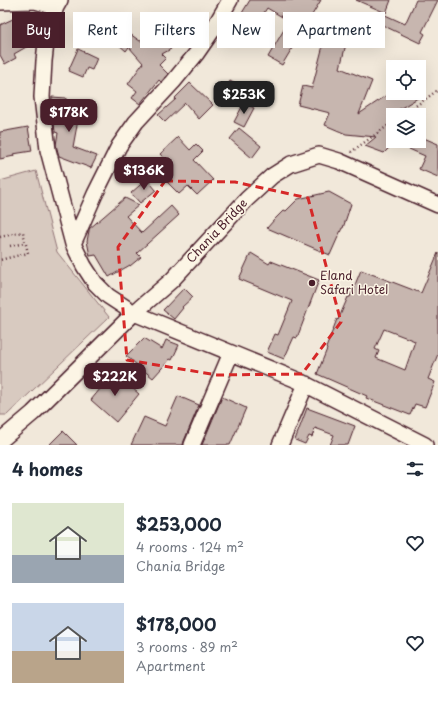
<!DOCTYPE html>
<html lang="en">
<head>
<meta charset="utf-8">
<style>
  :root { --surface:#fff; --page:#f6f6f7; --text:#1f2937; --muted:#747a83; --accent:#4a1f2b }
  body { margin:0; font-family:"Playpen Sans",sans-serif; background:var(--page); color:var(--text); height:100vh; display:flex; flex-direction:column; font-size:15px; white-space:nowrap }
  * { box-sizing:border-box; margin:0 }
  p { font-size:13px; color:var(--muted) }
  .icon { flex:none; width:22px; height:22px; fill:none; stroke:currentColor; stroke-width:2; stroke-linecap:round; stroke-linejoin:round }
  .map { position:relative; height:445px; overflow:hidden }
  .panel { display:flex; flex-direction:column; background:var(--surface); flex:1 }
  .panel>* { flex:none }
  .banner { position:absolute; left:12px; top:12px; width:414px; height:36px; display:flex; gap:8px }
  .buttons { position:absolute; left:386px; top:60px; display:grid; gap:8px }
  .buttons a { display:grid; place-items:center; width:40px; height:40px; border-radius:0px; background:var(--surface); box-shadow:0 4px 16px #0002; font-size:20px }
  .price { position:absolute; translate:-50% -34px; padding:0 9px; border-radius:8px; background:var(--accent); color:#fff; font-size:13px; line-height:26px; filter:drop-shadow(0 1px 2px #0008) }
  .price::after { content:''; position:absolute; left:50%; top:24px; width:12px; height:9px; margin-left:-6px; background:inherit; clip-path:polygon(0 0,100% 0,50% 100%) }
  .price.current { background:#222; color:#fff }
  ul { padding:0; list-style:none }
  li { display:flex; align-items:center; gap:12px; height:100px; padding:0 12px }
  li span { display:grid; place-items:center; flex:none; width:112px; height:80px; border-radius:0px; color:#555 }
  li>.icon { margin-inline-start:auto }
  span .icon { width:48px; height:48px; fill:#fffc; stroke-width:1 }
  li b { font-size:17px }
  h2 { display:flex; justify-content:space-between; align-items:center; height:48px; padding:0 12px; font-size:17px }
  .pill { padding:0 14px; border-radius:0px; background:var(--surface); box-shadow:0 4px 16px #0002; font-size:14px; line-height:36px }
  .pill.current { background:var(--accent); color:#fff }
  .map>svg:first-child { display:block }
</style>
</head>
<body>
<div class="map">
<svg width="438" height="445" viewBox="0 0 438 445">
  <rect width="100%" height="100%" fill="#f1e8da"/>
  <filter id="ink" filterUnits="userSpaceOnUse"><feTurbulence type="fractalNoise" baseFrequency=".025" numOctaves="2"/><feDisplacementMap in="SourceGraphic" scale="8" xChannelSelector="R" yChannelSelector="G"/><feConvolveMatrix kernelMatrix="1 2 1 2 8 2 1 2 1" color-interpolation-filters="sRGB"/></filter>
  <g filter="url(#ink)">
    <path fill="#d8cac0" stroke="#917476" d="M36,171L57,252L109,317L7,415H0V181Z"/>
    <path fill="#c7b6af" stroke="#4a1f2b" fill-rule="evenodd" d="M250,0H321L282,65L268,57L289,21L267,8L258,22L242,13Z
      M356,0H391L386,13Z
      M416,0H438L422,32L425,34L420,43L378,23L383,14L405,24Z
      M197,15L204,21L195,31L188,25Z
      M15,18L28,46L14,54L16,58L5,64L0,55V25Z
      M160,30L171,49L162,54L166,58L159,65L168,74L161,82L159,80L140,104L132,98L137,91L128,84L143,63L129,47L126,51L118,44L127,32L140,41Z
      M327,30L348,36L340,68L372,81L359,114L390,93H426L393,113V141H419V136L438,144V177L419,169L425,156L393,142V144L384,153L365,146L376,137L346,134L325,125L330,113L298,105L303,86L312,88Z
      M78,49L97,58L92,70L87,68L83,77L69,71L70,69H69Z
      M230,81L244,89L239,100L224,92Z
      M190,83L213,105L199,119L185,103L165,122L158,115L176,99L175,98Z
      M52,97L66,98L65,104L78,106L77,108L80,109L73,147L97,156L91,168L59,156L56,145L58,133L55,132L54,123L55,110L52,109Z
      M244,103L254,108L244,127L234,122Z
      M28,127L32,151L13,154L14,156L0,159V132Z
      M239,128L261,146L252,158L230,139Z
      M178,137L190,150L196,144L203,151L194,160L213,180L197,195L188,186L179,194L162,177L172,167L160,154Z
      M147,179L156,190L140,203L131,193Z
      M329,192L351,204L343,228H342L330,255L267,228L274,220L284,210L286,211L298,199Z
      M125,198L139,205L126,216L142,233L171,206L179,215L137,253L141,257L130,266V265L109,277L96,255L90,256L87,241L89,231V229Z
      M251,253L269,264L271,261L319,280L297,338L294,337L284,359L267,352L275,334L278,335L292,301L239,279Z
      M438,253V354L428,379L435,382L425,407L415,404L410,415L366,398L367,396L317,374L327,349L326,348L337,319L338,320L348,297H350L361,270L421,293ZM384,329L415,341L405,370L376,358L379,351L375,349Z
      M184,288L193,297L182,307L183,308L174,319L163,310Z
      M144,338L162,349L166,340L179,345L172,360L170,359L153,378L126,356Z
      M114,372L139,394L116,422L91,400Z
      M178,396L199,405L184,441L183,445H131L144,417L165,426Z
      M222,397L246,408L230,445H202Z
      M307,408L355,426L348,445H330L334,435L315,428L312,437L309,436L305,444L295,440Z
      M63,431L77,445H49Z"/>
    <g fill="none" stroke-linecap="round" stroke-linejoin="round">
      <defs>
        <path id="minor" d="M60,0L56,7L47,34L44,61L42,97L48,150L73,244L84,266L95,283L108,296L134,313L297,380L425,445
          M0,2L35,1L56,7
          M73,244L95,194L119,146L136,122L173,82L196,54L212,31L230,0
          M0,441L33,413L134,313L172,280L247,199L272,176L291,164L319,155L339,161L438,205
          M192,445L231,353
          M280,445L306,384"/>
      </defs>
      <use href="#minor" stroke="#4a1f2b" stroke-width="18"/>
      <path stroke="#4a1f2b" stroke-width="2.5" stroke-dasharray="1 3" stroke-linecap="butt" d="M403,115L438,90
        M351,152L393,122
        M0,237L23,232L28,253L0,260
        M10,246L25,243"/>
      <use href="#minor" stroke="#fcf5e5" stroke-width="15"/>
    </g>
  </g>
  <path fill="none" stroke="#d62828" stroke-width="3" stroke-dasharray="8 5" stroke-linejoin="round" d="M165,181L235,182L308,198L341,322L302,374L217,375L127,360L118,247Z"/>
  <circle fill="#4a1f2b" stroke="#fcf5e5" stroke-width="1.5" cx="312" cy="283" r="4"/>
  <g text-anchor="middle" stroke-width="3" stroke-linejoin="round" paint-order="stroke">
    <g font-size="12" fill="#4a1f2b" stroke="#fcf5e5">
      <text transform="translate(217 231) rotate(-47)" y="4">Chania Bridge</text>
    </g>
    <g font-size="12" fill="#4a1f2b" stroke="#fcf5e5" text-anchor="start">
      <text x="320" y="280">Eland<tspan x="320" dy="14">Safari Hotel</tspan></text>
    </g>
  </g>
</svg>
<div class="buttons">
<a><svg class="icon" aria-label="locate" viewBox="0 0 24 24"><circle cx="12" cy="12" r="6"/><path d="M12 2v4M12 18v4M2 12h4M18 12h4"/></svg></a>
<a><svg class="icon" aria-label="layers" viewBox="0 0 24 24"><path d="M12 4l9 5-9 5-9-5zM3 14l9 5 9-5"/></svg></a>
</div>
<b class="price current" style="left:244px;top:115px">$253K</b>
<b class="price" style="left:69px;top:133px">$178K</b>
<b class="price" style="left:144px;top:191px">$136K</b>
<b class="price" style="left:115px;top:397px">$222K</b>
<div class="banner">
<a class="pill current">Buy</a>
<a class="pill">Rent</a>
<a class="pill">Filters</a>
<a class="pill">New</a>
<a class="pill">Apartment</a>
</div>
</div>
<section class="panel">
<h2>4 homes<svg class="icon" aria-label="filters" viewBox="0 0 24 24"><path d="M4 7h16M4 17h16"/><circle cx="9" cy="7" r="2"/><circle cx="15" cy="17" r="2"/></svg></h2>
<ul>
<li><span style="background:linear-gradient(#dfe7d0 65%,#9aa5b1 0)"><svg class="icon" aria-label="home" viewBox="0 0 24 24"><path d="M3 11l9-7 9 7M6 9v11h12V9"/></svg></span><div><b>$253,000</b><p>4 rooms · 124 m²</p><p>Chania Bridge</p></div><svg class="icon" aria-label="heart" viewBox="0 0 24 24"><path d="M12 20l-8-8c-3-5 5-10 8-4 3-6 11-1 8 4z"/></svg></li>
<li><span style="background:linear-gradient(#c9d6e8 60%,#b9a48a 0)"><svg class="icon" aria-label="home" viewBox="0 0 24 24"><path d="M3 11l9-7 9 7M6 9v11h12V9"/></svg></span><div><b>$178,000</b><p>3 rooms · 89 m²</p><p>Apartment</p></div><svg class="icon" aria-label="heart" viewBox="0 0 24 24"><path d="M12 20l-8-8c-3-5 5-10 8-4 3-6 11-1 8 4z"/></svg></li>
</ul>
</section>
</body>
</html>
